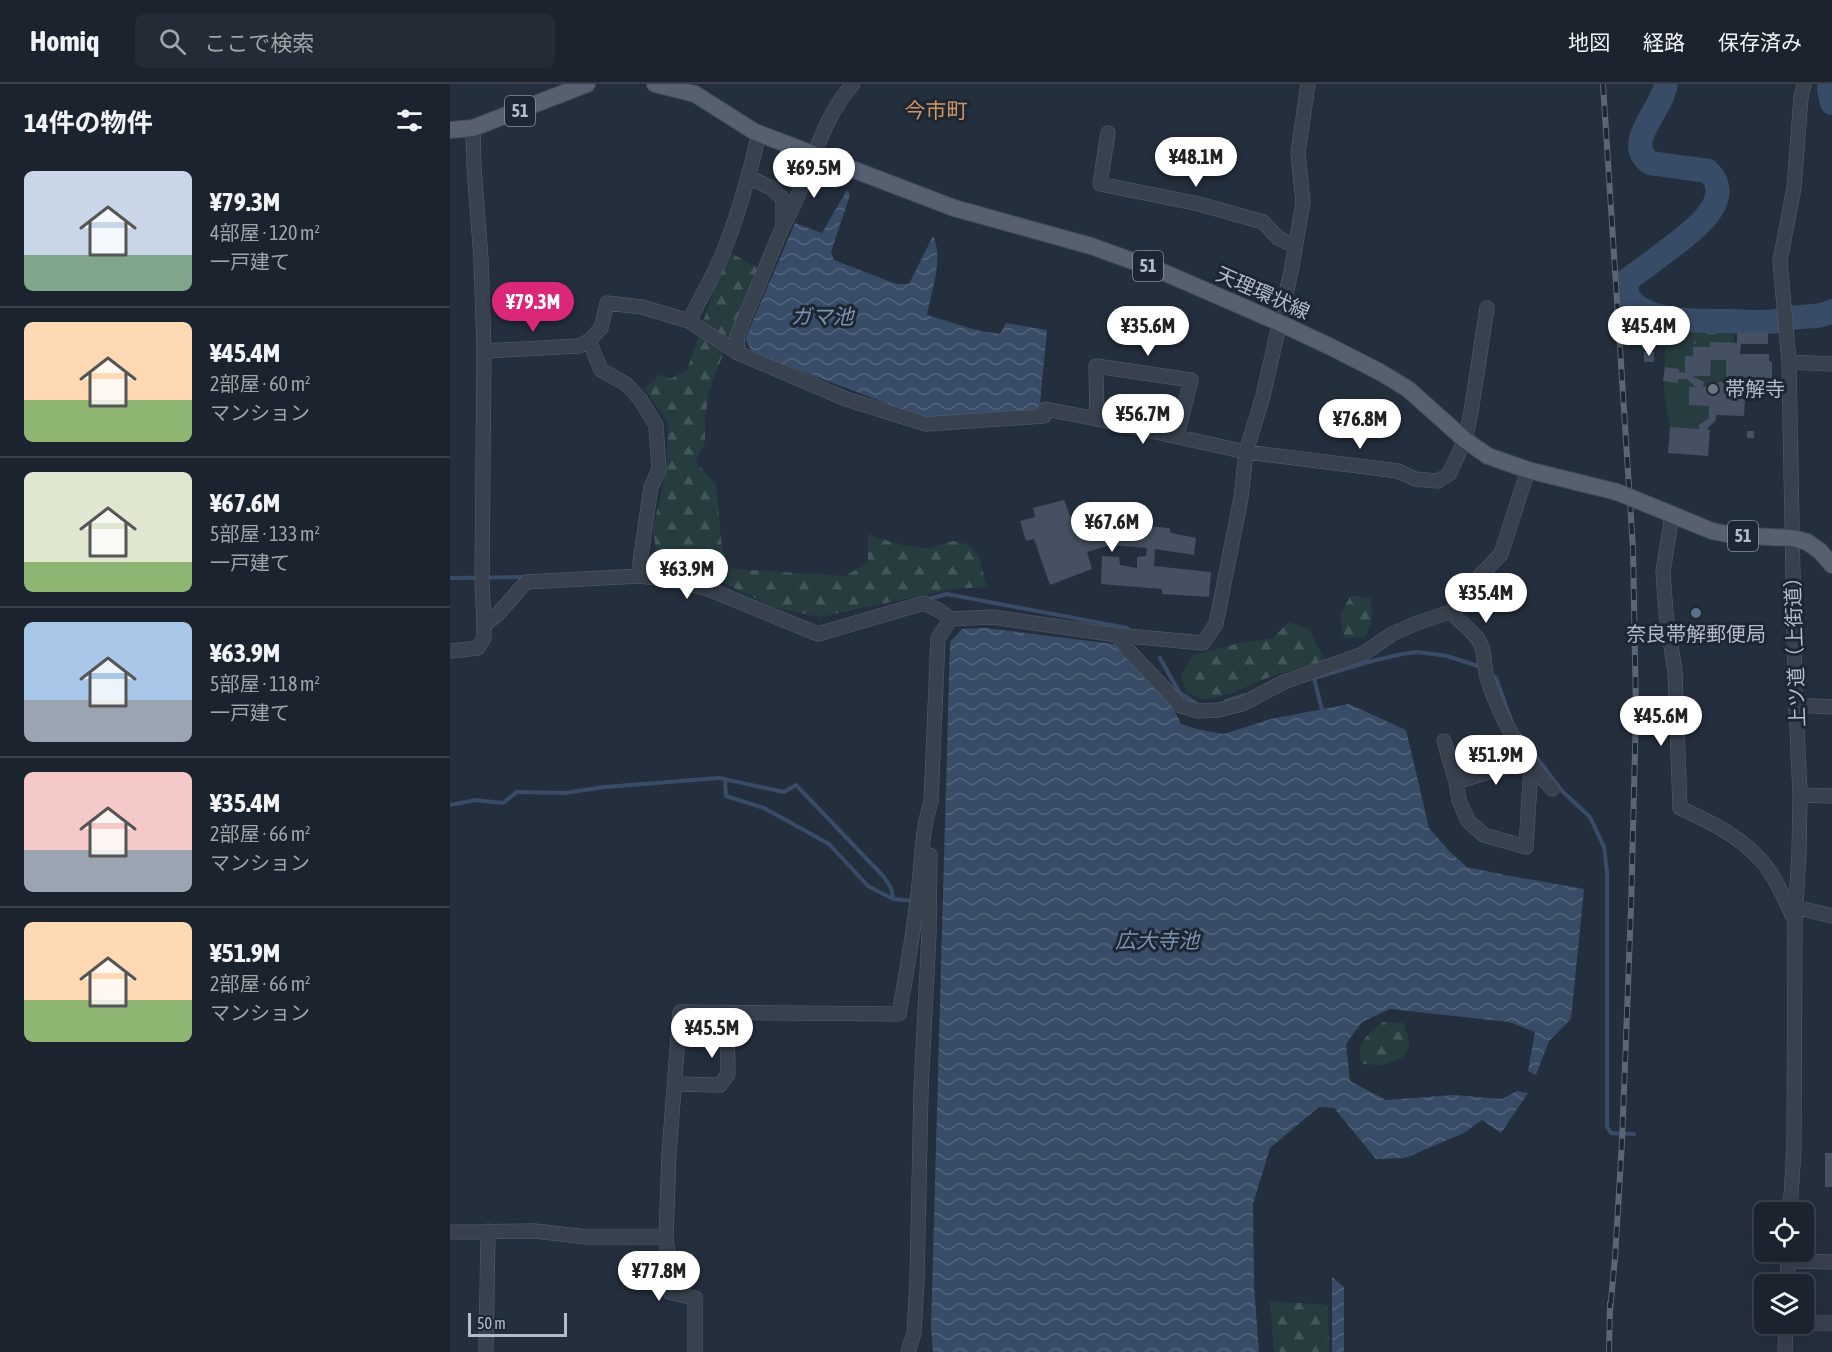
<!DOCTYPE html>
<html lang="ja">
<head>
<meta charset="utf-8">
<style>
  :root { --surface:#1b232e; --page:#242b36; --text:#f1f3f6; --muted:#a0a4aa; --line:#39404a; --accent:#db2777 }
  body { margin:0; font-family:"Asap Condensed","Noto Sans JP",sans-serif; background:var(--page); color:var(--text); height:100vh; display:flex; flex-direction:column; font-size:22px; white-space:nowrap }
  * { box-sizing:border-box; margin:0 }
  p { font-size:20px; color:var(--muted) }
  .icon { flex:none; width:33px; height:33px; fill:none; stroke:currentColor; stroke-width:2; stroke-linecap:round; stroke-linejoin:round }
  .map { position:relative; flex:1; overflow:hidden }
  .details { display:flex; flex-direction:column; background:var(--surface); width:450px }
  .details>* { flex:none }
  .tools { position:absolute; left:1304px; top:1118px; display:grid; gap:12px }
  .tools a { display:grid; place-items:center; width:60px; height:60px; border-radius:9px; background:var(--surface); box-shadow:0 6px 24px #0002,0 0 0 2px var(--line); font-size:30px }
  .scale { position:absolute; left:18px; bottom:15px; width:99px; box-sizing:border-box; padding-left:6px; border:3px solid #b4bcc9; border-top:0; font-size:16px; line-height:21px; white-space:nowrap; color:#b4bcc9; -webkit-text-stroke:4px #1d2633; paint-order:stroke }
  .price { position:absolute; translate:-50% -51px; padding:0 14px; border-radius:21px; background:#fff; color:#222; font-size:20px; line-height:39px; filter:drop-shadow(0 2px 3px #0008) }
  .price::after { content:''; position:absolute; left:50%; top:36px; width:18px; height:14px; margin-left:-9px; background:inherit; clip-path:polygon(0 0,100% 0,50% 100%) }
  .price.current { background:var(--accent); color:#fff }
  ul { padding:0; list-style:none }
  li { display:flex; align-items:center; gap:18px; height:150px; padding:0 24px }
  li+li { border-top:2px solid var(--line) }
  li span { display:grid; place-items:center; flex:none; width:168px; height:120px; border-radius:9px; color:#555 }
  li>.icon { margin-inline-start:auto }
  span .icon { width:72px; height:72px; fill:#fffc; stroke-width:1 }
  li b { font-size:26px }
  h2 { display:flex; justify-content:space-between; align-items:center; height:72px; padding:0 24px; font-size:26px }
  header { display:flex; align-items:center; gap:36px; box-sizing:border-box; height:84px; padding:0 30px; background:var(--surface); border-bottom:2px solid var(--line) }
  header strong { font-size:28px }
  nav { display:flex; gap:33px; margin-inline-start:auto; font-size:21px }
  .search { width:420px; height:54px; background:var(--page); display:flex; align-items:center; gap:15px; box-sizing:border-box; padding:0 21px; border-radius:9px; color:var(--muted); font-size:22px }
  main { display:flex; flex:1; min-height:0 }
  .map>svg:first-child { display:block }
</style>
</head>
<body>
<header>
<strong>Homiq</strong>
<div class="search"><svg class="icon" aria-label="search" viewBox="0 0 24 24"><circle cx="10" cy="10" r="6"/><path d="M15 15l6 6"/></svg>ここで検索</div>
<nav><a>地図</a><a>経路</a><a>保存済み</a></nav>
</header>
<main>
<section class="details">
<h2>14件の物件<svg class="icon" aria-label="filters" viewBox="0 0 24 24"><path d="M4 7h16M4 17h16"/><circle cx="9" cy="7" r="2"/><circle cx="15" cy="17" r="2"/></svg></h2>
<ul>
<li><span style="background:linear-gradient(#c9d6e8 70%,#7fa58c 0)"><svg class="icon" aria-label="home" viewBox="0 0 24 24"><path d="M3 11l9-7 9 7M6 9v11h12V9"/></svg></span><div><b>¥79.3M</b><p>4部屋 · 120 m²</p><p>一戸建て</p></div></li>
<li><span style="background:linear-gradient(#ffd9b3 65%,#8fb573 0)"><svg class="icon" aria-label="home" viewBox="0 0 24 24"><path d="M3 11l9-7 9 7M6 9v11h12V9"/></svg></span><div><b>¥45.4M</b><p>2部屋 · 60 m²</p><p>マンション</p></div></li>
<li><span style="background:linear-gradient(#dfe7d0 75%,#8fb573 0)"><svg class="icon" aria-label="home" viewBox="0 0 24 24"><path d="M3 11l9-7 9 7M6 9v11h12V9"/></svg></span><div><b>¥67.6M</b><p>5部屋 · 133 m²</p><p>一戸建て</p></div></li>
<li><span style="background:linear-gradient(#a9c7e8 65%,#9aa5b1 0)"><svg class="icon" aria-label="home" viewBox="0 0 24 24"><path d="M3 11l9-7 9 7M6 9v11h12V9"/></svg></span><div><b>¥63.9M</b><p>5部屋 · 118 m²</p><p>一戸建て</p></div></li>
<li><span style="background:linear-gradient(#f6c9c9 65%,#9aa5b1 0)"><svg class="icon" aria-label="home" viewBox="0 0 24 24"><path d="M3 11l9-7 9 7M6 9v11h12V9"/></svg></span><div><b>¥35.4M</b><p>2部屋 · 66 m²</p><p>マンション</p></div></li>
<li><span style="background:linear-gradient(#ffd9b3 65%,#8fb573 0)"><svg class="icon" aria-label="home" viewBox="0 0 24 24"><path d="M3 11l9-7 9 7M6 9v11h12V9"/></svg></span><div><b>¥51.9M</b><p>2部屋 · 66 m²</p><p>マンション</p></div></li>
</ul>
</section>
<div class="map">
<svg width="1382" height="1268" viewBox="0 0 1382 1268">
  <defs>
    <pattern id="forest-firs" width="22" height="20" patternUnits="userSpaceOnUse" patternTransform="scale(1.5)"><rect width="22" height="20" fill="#263c3f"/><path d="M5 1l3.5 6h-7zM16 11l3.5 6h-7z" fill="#435659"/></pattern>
    <pattern id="water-waves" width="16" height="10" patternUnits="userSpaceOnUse" patternTransform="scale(1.5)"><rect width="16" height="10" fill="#394c67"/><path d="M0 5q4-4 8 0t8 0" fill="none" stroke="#53647b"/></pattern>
  </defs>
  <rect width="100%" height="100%" fill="#242f3e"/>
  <path fill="url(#forest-firs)" d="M279,168L310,185L267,285L258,312L255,336V359L245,377L266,400L272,465L282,485L395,492L418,479V450L444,459L477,465L503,457L517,460L528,470L537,503L503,505L370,533L323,523L256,490L240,475L207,471L203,446L217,381L218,339L195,305L210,290L220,295L237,286L264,205L273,186Z
    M1191,234L1219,244L1284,246V263L1204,262L1191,268Z
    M901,511L921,514L922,539L915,553L894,554L890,531Z
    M839,538L859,545L875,576L817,594L780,610L753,616L737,608L731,592L743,571L790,559L823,554Z
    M933,938L954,939L960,961L953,974L932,981L912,980C906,958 917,951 933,938Z
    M820,1217L878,1221L879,1268H824Z"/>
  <path fill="#263c3f" d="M1215,259L1281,260L1280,301L1253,347L1220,345L1214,309Z"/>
  <path fill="url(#water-waves)" d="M397,106L400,111L381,168L384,176L446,200H459L483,152C494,173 481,209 477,231L526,246L550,250L556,239L597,246L589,328L476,334L303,269L295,255L345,139L372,149Z
    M535,544L664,560L717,612L731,640L746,645L774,650L821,635L899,620L956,646L979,744L1000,768L1017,783L1055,791L1134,805L1121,935L1099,957L1086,991L1078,987L1085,948L1059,938L940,925L912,938L896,960L900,997L936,1016L1004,1011L1052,1015L1067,1007L1078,1009L1051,1049L1032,1036L1014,1049L955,1074L926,1075L884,1024L869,1023L820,1064L803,1120L804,1203L809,1268H483L481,1244L500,558L512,545Z
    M882,1193L894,1203V1268H882Z"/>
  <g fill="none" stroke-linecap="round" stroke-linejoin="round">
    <path stroke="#394c67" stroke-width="4" d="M198,487L210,486L223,490
      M0,494L77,493
      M478,515L497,510L677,544
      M710,574L729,608L748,621
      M1042,591L1046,594L1061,636
      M776,617L795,611
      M873,630L864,594L922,577L952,570L968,568L997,572L1031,583
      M1069,650L1112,707L1140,733L1154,763L1157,788V1043L1161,1049L1184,1050
      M275,695L276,712L314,724L379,760L418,802L443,815L464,817
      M0,721L25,716L53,719L67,708L114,709L155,703L269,694L334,708L346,701L434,793L441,804L443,814
      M213,1180V1201L216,1213L220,1214"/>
    <path stroke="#394c67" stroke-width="24" d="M1216,0C1212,27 1172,58 1200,79L1258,87C1289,117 1236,152 1215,168C1202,178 1190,187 1177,196C1168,241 1255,237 1281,237C1296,238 1312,239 1327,237C1335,236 1343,233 1350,233C1362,232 1371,233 1382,227
      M1380,0L1379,5L1382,19"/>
  </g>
  <path fill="#455162" d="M1287,248L1318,249V260H1291L1290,270H1319V277L1322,278V294L1276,293V276H1261L1260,292H1242L1254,298L1253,303L1268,304V298L1296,299L1294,332L1266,331V336L1257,345L1260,346L1258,372L1218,369L1220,343L1249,345V341L1259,334V322L1239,321V303H1246L1237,295H1228V299L1213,297L1215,283L1229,285V288L1235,289V272H1243V263H1260V258L1287,259Z
    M1194,268H1204V278H1194Z
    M1297,347H1304V354H1297Z
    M614,416L628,452L668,439L719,444L721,449L746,454L744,471L705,465L704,482L761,488L759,513L712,510V505L651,500L652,472L669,473L670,481L687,484V473L696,472L697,464L660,461L637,468L642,485L600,501L584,455L576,457L570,437L585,433L583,424Z
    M1375,1069H1382V1103H1375Z"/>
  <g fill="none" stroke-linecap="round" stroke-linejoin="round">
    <defs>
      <path id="minor" d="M23,44L24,83L31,175L34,267L32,498L34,541
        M658,49L650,100L749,120L813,138L828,154L845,162
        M333,142C360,97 367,40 403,0
        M239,237C249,217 260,198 269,178C287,137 299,93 309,49
        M34,267L129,262L139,257
        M288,269L287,252L333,142V115L321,104L299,93
        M1339,278L1382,280
        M647,335L646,282L741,296L727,352
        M1222,431L1213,488L1216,529L1225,588L1230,724C1258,737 1288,751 1309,774C1325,791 1334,814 1344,835
        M190,492V478L201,403L209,386L206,341L190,315L176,300L151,286L139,257L151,244L157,219L192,223L239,237L288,269L396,315L476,340L594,332L595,325L647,335L796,368L948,387L965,395L988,397L999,390L1015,356L1021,328L1037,224
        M1000,528C1009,536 1019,544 1027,554C1036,565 1033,580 1037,593C1050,636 1072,672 1102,705
        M667,551L678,566L731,622L748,627L768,626L792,620L834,598L913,570L942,550L967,539L1000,528L1018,510L1026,496L1051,470L1078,386
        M0,567L28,564L34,554V541L48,530L76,498L190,492L222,496L258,505L368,550L474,519L490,527L501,535
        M1346,621L1382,623
        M994,657L1006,698L1009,716L1018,737L1034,751L1076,763L1081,682
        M1006,698L1077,676
        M1350,711L1382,712
        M1345,823L1382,832
        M225,1000L270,1001L278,990L277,928
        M1340,1128L1344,1064L1345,837L1349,769L1350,711L1345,601L1339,278L1330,177L1344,104L1351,13L1354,0
        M0,1148L85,1147L137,1153H216L219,1069L230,928L449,930C457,887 464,844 469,801C472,773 472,745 481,718L488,554L501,535L542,533L667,551L753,559L766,540L791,414L796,368L813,312L841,188L853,118L848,69L858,0
        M216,1153L222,1209L245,1214V1268
        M1337,1177L1382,1178
        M1337,1200L1338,1167
        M1353,1239H1382
        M36,1268L38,1147
        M458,1268L464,1249L467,1197L471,1006L479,849L480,771
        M1335,1268L1336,1239"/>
      <path id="major" d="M205,0L245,10L305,48L504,124L641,162L713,188L830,239L881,263L930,288L958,305L1015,356L1038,372L1078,386L1167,408
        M0,46L23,44L137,0
        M1199,421L1262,447L1282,451L1342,454L1357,458L1370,467L1382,481"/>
    </defs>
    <use href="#minor" stroke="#565f6c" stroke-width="15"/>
    <use href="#major" stroke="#414a57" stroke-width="18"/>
    <use href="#minor" stroke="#38414e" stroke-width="14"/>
    <use href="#major" stroke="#56606e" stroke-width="16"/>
    <defs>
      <path id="rail" d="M1153,0L1183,465L1186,628L1181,824L1172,1058L1165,1174L1160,1227
        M1159,1268L1160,1219"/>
    </defs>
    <use href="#rail" stroke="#5a6575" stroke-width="6"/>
    <use href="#rail" stroke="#1d2633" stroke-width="4" stroke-dasharray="11" stroke-linecap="butt"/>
    <defs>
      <path id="major-bridge" d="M1167,408L1199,421"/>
    </defs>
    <use href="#major-bridge" stroke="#414a57" stroke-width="18" stroke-linecap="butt"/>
    <use href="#major-bridge" stroke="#56606e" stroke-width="16"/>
  </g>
  <circle fill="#6b7280" stroke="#1d2633" stroke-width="2" cx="1263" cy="305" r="6"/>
  <circle fill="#5c6f8a" stroke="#1d2633" stroke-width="2" cx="1246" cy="529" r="6"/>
  <g text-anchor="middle" stroke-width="6" stroke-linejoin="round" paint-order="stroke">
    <g fill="#1d2633" stroke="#878f9c" stroke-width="1.5">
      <rect x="55" y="12" width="30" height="30" rx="4.5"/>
      <rect x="683" y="167" width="30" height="30" rx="4.5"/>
      <rect x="1278" y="437" width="30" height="30" rx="4.5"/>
    </g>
    <g font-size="18" font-weight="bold" fill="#b4bcc9">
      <text x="70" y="33">51</text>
      <text x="698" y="188">51</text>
      <text x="1293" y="458">51</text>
    </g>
    <g font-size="20" fill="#b4bcc9" stroke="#1d2633">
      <text transform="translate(813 209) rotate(24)" y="7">天理環状線</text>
      <text transform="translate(1345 563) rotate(-92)" y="7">上ツ道（上街道）</text>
    </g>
    <g font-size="20" fill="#b4bcc9" stroke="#1d2633" text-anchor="start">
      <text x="1275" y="312">帯解寺</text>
      <text x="1246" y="557" text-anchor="middle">奈良帯解郵便局</text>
    </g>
    <g font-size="21" fill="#d59563" stroke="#1d2633">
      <text x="486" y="34">今市町</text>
    </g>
    <g font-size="21" font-style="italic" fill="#7c92b1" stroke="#1d2633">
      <text x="372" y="240">ガマ池</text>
      <text x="707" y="864">広大寺池</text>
    </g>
  </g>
</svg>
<div class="tools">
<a><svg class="icon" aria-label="locate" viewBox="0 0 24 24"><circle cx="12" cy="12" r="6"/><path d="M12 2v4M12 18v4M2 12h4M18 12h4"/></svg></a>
<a><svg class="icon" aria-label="layers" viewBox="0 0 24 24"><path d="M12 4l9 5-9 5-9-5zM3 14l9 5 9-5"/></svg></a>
</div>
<div class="scale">50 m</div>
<b class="price" style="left:746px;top:104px">¥48.1M</b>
<b class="price" style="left:364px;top:115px">¥69.5M</b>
<b class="price current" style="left:83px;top:249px">¥79.3M</b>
<b class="price" style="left:698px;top:273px">¥35.6M</b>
<b class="price" style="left:1199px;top:273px">¥45.4M</b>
<b class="price" style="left:693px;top:361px">¥56.7M</b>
<b class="price" style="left:910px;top:366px">¥76.8M</b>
<b class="price" style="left:662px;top:469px">¥67.6M</b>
<b class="price" style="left:237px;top:516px">¥63.9M</b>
<b class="price" style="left:1036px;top:540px">¥35.4M</b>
<b class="price" style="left:1211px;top:663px">¥45.6M</b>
<b class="price" style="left:1046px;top:702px">¥51.9M</b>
<b class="price" style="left:262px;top:975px">¥45.5M</b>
<b class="price" style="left:209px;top:1218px">¥77.8M</b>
</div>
</main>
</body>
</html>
